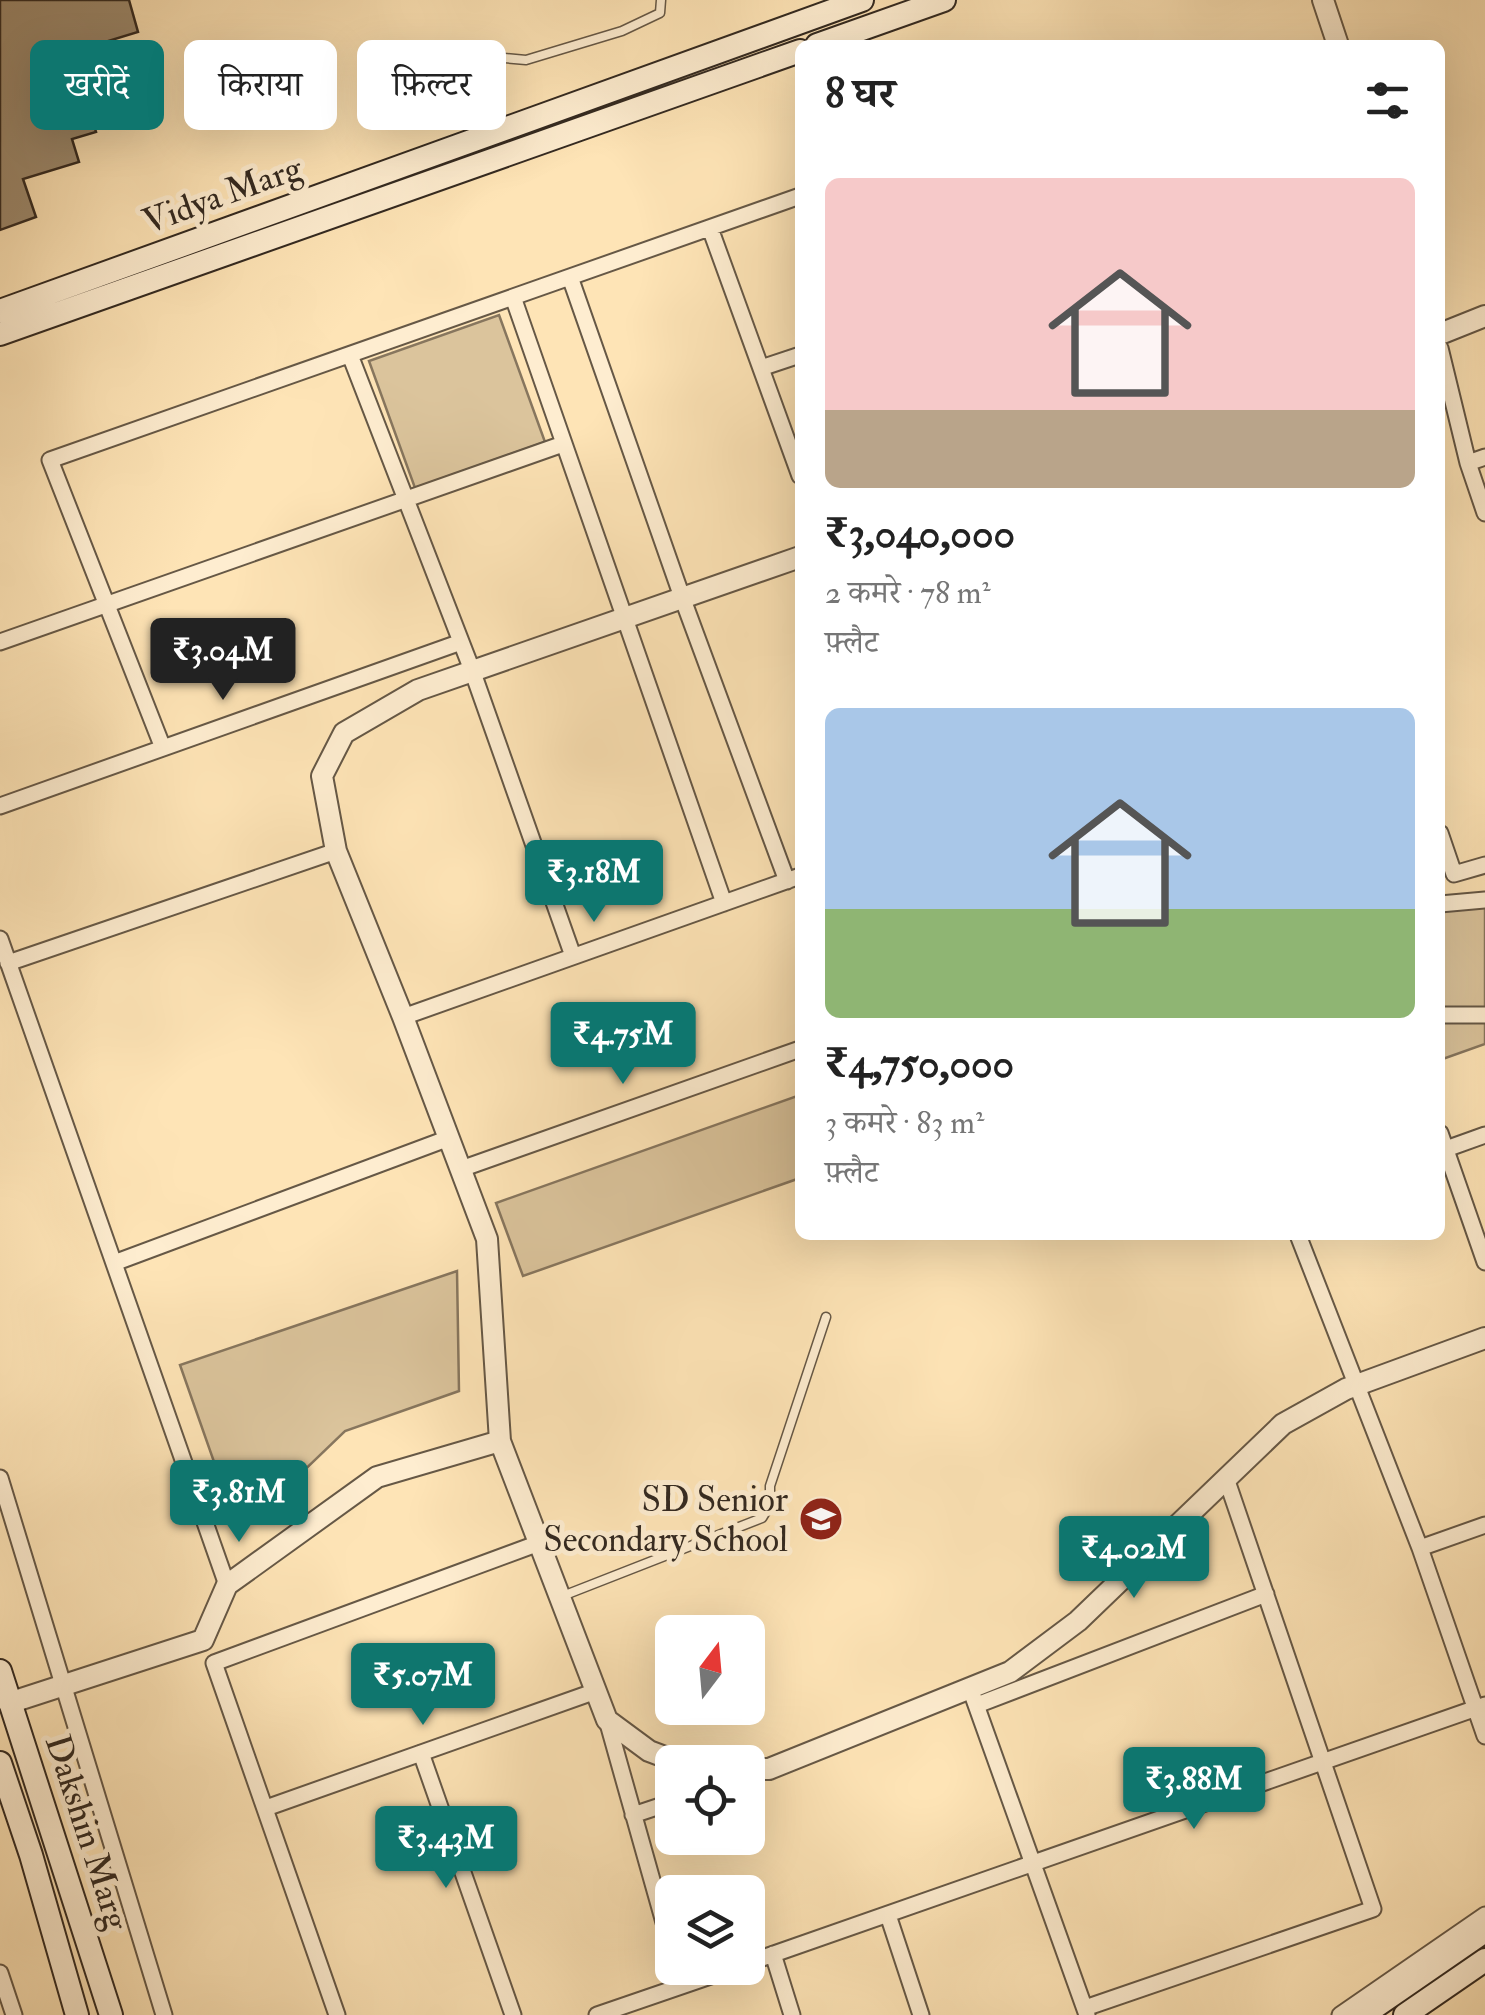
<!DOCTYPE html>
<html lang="hi">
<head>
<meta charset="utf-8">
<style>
  :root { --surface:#fff; --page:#f6f6f6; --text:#222; --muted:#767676; --accent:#0f766e }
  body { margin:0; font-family:"IM FELL Double Pica","Noto Serif Devanagari",serif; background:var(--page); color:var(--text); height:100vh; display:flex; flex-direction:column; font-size:38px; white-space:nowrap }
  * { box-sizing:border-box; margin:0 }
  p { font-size:32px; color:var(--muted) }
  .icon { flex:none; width:55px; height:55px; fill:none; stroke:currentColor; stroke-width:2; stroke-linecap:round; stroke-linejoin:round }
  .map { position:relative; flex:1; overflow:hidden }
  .panel { position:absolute; left:795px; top:40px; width:650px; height:1200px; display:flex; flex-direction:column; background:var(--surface); border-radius:15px; box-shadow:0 10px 40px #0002 }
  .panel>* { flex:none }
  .guide { position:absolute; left:30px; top:40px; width:615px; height:90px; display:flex; gap:20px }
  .needle { width:65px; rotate:16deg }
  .buttons { position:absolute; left:655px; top:1615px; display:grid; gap:20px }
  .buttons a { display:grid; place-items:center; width:110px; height:110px; border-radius:15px; background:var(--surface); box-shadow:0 10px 40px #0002; font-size:50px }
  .price { position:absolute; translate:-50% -85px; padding:0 22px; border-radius:10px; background:var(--accent); color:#fff; font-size:32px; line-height:65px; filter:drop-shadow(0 2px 5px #0008) }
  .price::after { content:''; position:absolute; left:50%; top:60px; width:30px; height:22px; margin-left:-15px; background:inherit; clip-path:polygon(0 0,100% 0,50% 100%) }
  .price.active { background:#222; color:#fff }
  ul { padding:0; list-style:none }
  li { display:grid; align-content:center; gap:20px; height:530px; padding:0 30px }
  li span { display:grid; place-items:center; height:310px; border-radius:15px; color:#555 }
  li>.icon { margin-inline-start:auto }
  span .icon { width:180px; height:180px; fill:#fffc; stroke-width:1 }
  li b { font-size:42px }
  h2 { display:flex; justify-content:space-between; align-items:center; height:120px; padding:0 30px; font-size:42px }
  .tag { padding:0 35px; border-radius:15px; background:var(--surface); box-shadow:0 10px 40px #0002; font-size:35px; line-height:90px }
  .tag.active { background:var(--accent); color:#fff }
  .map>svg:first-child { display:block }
</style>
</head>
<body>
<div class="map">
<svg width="1485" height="2015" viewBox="0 0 1485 2015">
  <rect width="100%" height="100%" fill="#fee4b6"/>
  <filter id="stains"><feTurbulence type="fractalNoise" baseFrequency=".002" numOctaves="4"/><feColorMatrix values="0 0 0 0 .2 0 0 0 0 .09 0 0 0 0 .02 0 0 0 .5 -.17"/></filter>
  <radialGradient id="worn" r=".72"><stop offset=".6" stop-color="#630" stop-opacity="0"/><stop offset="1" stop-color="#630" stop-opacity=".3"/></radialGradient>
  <path fill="#dbc49c" stroke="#87765e" stroke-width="2.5" d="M499,315L545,442L415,488L369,361Z
    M1485,896V1044L1440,1060V905Z
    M800,1095V1178L523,1276L496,1203Z
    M457,1271L459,1391L345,1431L239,1533L180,1365Z"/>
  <path fill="#9d8a6e" stroke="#332920" stroke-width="2.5" d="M0,0H129L138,32L72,52L96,132L72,139L79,162L23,179L36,217L0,230Z"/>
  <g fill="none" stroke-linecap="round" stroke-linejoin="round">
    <defs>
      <path id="service" d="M416,50L526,60L622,31L660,13L661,0
        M560,1597L762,1518L770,1505V1486L826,1317"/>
      <path id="minor" d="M710,228L800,476
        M570,277L682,597L787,881
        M513,297L724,903
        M1440,348L1468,463
        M350,355L472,670L573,956
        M761,368L800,355
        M1485,457L1468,463L1485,513
        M0,642L563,444
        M163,748L50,460L800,196
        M0,806L461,642
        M1440,833L1454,874L1485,865
        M1440,904L1485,900
        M0,939L227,1585
        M8,963L336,851
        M1440,1015H1485
        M403,1017L800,876
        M1440,1133L1485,1262
        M1446,1149L1485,1135
        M461,1169L800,1049
        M1298,1235L1420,1548L1485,1736
        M114,1263L449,1138
        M0,1478L164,2015
        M1420,1548L1485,1525
        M970,1688L1087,2015
        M977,1705L1266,1594
        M607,1720L672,1951
        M421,1753L513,2015
        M266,1808L596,1691
        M633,1815L672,1802
        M888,1915L921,2015
        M773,1954L792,2015
        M748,1963L1485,1705
        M0,1973L14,2015
        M1085,2008L1373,1909L1226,1478
        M337,2015L214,1663L539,1543
        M597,2015L734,1968
        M1340,2015L1485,1915"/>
      <path id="tertiary" d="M1323,0L1338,45
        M1440,334L1485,316
        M9,1703L203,1640L227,1585L377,1477L500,1441
        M678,1762L649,1751L607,1720L500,1441L487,1239L403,1017L336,851L322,776L344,733L418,690L800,557
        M748,1769H769L1010,1672L1078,1621L1283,1424L1346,1389L1485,1338"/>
      <path id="secondary" d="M817,45L944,0
        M0,311L862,0
        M0,334L800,51
        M0,1671L111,2015
        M0,1763L31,1855L77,2015
        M1363,2015L1485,1931
        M1405,2015L1485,1960"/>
    </defs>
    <use href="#service" stroke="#665846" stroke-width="11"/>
    <use href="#minor" stroke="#665846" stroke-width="19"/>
    <use href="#tertiary" stroke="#665846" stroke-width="24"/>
    <use href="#secondary" stroke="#332920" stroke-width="26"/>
    <use href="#service" stroke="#feedd0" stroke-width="8"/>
    <use href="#minor" stroke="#feedd0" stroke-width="15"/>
    <use href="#tertiary" stroke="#feedd0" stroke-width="20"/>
    <use href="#secondary" stroke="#feedd0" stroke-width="22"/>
  </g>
  <defs>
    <symbol id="school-disc" viewBox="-11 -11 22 22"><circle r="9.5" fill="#8f2418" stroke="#feedd0"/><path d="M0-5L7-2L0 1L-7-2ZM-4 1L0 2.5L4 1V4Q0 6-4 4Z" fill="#fff"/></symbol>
  </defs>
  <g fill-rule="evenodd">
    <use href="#school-disc" x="796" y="1494" width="50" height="50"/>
  </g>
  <g text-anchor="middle" stroke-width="10" stroke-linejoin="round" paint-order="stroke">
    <g font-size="35" fill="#332920" stroke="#feedd0">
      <text transform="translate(222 194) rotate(-20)" y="12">Vidya Marg</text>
      <text transform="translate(88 1832) rotate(72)" y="12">Dakshin Marg</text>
    </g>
    <g font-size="35" fill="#332920" stroke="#feedd0" text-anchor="end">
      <text x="788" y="1511">SD Senior<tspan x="788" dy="40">Secondary School</tspan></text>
    </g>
  </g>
  <rect width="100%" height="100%" filter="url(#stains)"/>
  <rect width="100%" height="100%" fill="url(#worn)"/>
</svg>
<div class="buttons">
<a><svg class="needle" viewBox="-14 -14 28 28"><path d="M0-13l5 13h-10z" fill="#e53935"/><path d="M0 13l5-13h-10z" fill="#767676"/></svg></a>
<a><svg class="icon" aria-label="locate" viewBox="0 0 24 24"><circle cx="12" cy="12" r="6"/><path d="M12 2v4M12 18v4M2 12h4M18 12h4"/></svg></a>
<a><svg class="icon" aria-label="layers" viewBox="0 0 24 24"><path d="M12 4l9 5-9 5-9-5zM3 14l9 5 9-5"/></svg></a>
</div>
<b class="price active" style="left:223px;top:703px">₹3.04M</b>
<b class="price" style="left:594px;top:925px">₹3.18M</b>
<b class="price" style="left:623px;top:1087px">₹4.75M</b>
<b class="price" style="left:239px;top:1545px">₹3.81M</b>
<b class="price" style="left:1134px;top:1601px">₹4.02M</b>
<b class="price" style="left:423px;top:1728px">₹5.07M</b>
<b class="price" style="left:1194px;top:1832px">₹3.88M</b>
<b class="price" style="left:446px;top:1891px">₹3.43M</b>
<div class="guide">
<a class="tag active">खरीदें</a>
<a class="tag">किराया</a>
<a class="tag">फ़िल्टर</a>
</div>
<section class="panel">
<h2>8 घर<svg class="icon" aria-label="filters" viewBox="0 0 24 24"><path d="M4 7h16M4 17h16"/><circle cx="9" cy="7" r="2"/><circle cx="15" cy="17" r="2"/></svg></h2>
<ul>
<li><span style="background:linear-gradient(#f6c9c9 75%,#b9a48a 0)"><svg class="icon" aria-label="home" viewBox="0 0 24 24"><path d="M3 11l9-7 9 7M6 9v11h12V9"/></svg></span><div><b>₹3,040,000</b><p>2 कमरे · 78 m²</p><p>फ़्लैट</p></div></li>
<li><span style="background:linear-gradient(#a9c7e8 65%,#8fb573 0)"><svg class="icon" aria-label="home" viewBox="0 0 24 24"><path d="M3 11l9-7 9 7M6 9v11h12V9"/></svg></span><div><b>₹4,750,000</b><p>3 कमरे · 83 m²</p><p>फ़्लैट</p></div></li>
</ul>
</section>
</div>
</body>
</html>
